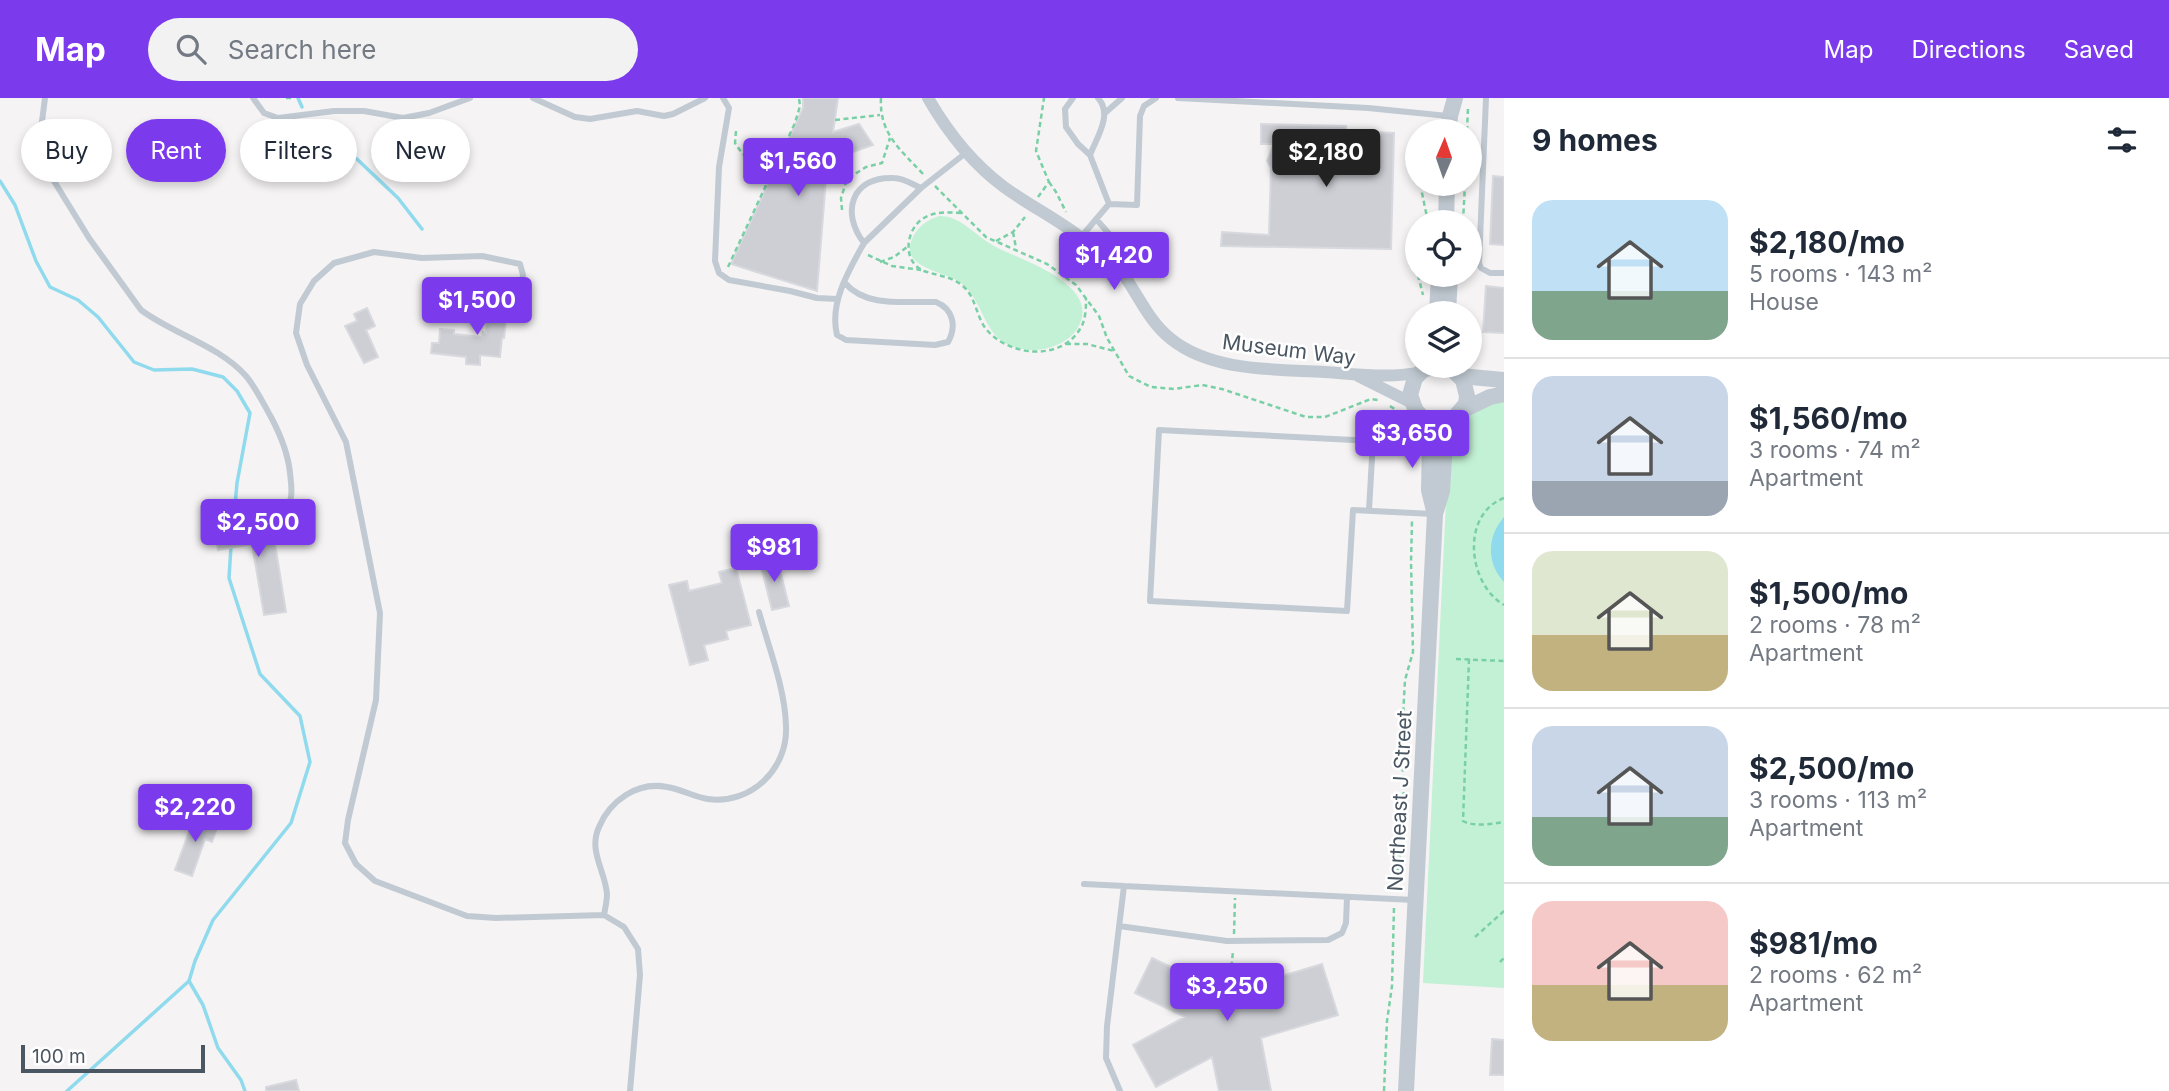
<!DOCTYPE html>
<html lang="en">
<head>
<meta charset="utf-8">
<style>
  :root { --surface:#fff; --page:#f2f2f3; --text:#1f2937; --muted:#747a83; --line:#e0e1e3; --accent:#7c3aed }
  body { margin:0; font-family:Inter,sans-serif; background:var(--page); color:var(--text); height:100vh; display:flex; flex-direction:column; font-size:26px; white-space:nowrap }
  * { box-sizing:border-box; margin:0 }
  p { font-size:23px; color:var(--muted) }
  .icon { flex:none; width:38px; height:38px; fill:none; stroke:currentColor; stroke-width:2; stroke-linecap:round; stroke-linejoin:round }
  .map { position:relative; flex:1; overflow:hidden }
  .panel { display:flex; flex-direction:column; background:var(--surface); width:665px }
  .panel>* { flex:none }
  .hud { position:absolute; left:21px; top:21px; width:665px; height:63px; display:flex; gap:14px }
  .needle { width:46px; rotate:2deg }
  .controls { position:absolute; left:1405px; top:21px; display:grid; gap:14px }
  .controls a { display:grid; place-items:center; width:77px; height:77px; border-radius:50%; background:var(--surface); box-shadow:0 4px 10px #0003; font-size:35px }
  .scale { position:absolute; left:21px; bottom:18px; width:184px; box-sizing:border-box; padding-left:7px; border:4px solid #4a5661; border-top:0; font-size:19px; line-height:24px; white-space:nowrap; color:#4a5661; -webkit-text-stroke:5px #fff; paint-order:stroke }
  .price { position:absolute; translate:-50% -60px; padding:0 16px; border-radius:7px; background:var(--accent); color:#fff; font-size:23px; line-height:46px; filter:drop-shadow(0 2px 4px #0008) }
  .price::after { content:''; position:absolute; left:50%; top:42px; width:21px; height:16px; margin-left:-10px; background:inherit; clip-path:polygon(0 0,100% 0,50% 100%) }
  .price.selected { background:#222; color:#fff }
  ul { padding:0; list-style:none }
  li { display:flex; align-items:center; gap:21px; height:175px; padding:0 28px }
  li+li { border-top:2px solid var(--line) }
  li span { display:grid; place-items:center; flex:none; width:196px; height:140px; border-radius:21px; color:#555 }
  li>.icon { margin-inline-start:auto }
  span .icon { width:84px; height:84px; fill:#fffc; stroke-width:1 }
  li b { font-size:30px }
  h2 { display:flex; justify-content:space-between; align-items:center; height:84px; padding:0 28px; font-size:30px }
  .pill { padding:0 24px; border-radius:32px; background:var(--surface); box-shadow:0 4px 10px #0003; font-size:24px; line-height:63px }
  .pill.selected { background:var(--accent); color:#fff }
  header { display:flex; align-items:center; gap:42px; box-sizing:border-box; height:98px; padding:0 35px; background:var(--accent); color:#fff }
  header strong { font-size:33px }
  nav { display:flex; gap:38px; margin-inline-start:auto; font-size:24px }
  .search { width:490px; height:63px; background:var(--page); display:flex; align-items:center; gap:18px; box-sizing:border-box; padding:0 24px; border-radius:38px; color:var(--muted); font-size:26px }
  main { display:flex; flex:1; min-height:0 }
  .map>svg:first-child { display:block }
</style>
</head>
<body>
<header>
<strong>Map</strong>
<div class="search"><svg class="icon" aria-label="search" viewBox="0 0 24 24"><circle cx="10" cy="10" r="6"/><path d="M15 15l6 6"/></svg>Search here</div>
<nav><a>Map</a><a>Directions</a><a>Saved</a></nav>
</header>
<main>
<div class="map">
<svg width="1504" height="993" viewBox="0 0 1504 993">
  <rect width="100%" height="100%" fill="#f5f3f3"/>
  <path fill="#c3f1d5" d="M939,118C962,118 974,137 994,148C1020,162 1105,187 1077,231C1069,244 1051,251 1036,252C981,253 990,209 961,185C947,173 899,171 912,141C917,129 927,122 939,118Z
    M1504,301V890L1423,885L1448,361C1461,317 1463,318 1504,301Z"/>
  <path fill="#90daee" d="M1504,419V484C1486,465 1487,438 1504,419Z"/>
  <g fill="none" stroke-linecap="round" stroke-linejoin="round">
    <path stroke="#90daee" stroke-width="3.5" d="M298,0L302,9
      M315,26L340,45L398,100L422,131
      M0,83L15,107L36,163L50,189L78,202L98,219L134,264L154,272L192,271L223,279L237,293L250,315L237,385L233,430
      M189,883L203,907L218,950L241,982L245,993
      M67,993L189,883L195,863L213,822L291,725L310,664L300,618L260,576L229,480L231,448"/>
  </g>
  <path fill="#cdcfd5" stroke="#d7d9de" stroke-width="2" d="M803,0H838L833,34L859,26L873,47L838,59L830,68L826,81L817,193L731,166L803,10Z
    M1261,26L1346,28V33L1394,35L1391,151L1221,148L1222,134L1269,137L1271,70L1267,63L1274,46H1261Z
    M1493,78L1504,79V147L1490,146Z
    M1486,188L1504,190V235L1483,234Z
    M482,203L511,206L509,221H506L504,240H502L500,259L480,257V267L466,266V259L431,255L432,245H439L440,231L454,232V236L482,239L483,234L486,235L487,214H482Z
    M367,210L375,228L366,232L378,259L364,265L345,228L357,223L354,216Z
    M271,421L286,514L264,517L252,446L218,452L214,430Z
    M777,460L789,508L772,512L760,464Z
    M736,470L751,527L726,533L728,541L704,547L708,562L690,567L669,487L687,483L689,493L722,485L719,474Z
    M196,715L209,720L207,727L217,730L212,744L205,741L192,778L175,772Z
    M1152,860L1221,893L1229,894L1322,866L1338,917L1261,940L1271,993H1219L1212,959L1156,989L1133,947L1185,919L1135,895Z
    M1492,941L1504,942V977H1490Z
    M296,982L299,993H266V989Z"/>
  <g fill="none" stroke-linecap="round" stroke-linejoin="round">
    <path stroke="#7ad0a6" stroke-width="2.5" stroke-dasharray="5 3.5" stroke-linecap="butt" d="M286,0H292
      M881,0C879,36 901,52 923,76
      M835,22L880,17
      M736,33L735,45C745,61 756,71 775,65
      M1434,33V24
      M1467,33L1468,10
      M830,69L847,81
      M1049,84L1056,94L1066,114
      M1422,86V95L1428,124
      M935,88L986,139L1047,166L1076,187L1099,218L1107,240L1129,278L1151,289L1174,291L1202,287L1222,291L1306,319H1325L1371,301L1378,302
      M1038,99L1049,84L1036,53L1044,0
      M842,112L841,100L847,81L866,69L882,65L890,40
      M961,115C945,114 927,113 916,127C905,141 905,165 924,173C938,178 952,178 964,189C976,200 976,218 986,231C1008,258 1060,264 1080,231C1086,222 1086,210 1086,200
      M1463,124L1465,86
      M1013,134L1016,150
      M996,143L1013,134L1025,119
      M868,157L892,168L921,172
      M880,164L894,159L907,149
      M728,169L795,25L800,8L799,0
      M1418,177L1423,197
      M1066,246H1087L1114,253
      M1390,308L1402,316
      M1504,400C1460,417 1468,486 1504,507
      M1456,561L1504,563
      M1469,561L1463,723C1474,729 1491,726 1504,724
      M1395,792L1402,742L1404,686L1401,654L1405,582L1413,554L1411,464L1412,423
      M1234,836L1235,800
      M1475,839L1504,813
      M1500,864L1504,860
      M1229,894L1233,853
      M1384,993L1387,923L1392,888L1394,809"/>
    <path stroke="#c1cad2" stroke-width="6" d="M45,0L39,47L49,75L89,140L141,212C173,236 218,247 246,278C256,290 263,305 271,319C280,336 288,355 290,375C292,394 295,405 278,417
      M253,0L264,15L278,20L334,13H364L403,20L429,15L470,0
      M533,0L575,19L590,21L637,13L664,18L673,16L705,0
      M723,0L729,10L719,69L715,163L719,175L729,182L790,193L817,200L837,201
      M1073,0L1065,11L1066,29L1078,46L1090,57L1109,106
      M1178,0L1368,10L1448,18
      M1486,0L1479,165L1481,170L1490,175H1504
      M1105,15L1122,0
      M1090,57C1097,39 1113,16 1098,0
      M921,90L864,145C840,114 852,78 894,80C903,80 912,86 921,90L967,54
      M1097,122L1110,137L1119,167
      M1081,139L1109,106L1137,107L1140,18L1144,8L1156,0
      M845,185C866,210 906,203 936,204C953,211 957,228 948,244L935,247L846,242L837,237C829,205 849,172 864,145
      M520,197L523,177L520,166L482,158L422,160L374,154L334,165L314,183L300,206L296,235L307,267L346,344L380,515L376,602L348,722L345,745L356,766L375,783L467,818L496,820L604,817L624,829L638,851L640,877L630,993
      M1369,412L1373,343L1159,332L1150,503L1347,513L1353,412L1433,416
      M1084,786L1124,788
      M604,817C605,811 607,803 607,796C605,772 588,753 599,729C610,703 637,683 667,689C681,691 694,699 708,701C751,707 788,671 786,628C785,590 769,551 759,514
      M1119,828L1227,843L1328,842L1342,835L1346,825L1347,799
      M1120,993L1106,960L1107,928L1124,788L1414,802"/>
    <path stroke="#c1cad2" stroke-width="12" d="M928,0C947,33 973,66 1004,89C1030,108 1059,122 1084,142C1096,151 1112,160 1121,173C1138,196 1148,223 1171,241C1212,274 1275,271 1325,274C1357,276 1390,281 1421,274
      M1358,278L1412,305"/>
    <path stroke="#c1cad2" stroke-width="16" d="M1449,33L1450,18L1455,0
      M1446,124L1447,86
      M1437,215L1439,177
      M1448,215L1450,177
      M1427,268L1415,280L1410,297L1416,313L1422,319L1430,344L1429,392L1434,413
      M1460,278L1504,282
      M1461,313L1490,299L1504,296
      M1406,993L1435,416L1442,393L1445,344L1455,319L1466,306L1467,298L1463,282L1452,271L1436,268L1427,271"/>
  </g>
  <g text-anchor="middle" stroke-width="5" stroke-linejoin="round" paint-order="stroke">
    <g font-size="21" fill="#4a5661" stroke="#fff">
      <text transform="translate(1289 252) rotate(7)" y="7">Museum Way</text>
      <text transform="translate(1400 703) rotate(-87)" y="7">Northeast J Street</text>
    </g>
  </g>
</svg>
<div class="controls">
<a><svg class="needle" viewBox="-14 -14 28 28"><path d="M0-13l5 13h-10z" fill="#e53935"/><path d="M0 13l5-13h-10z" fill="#747a83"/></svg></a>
<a><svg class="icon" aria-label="locate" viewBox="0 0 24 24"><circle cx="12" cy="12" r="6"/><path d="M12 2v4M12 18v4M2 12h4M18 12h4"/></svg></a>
<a><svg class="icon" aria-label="layers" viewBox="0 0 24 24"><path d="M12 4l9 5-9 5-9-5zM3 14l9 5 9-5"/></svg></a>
</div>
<div class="scale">100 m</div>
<b class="price selected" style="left:1326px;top:91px">$2,180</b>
<b class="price" style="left:798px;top:100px">$1,560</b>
<b class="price" style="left:1114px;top:194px">$1,420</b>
<b class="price" style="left:477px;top:239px">$1,500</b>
<b class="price" style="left:1412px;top:372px">$3,650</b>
<b class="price" style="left:258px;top:461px">$2,500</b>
<b class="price" style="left:774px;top:486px">$981</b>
<b class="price" style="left:195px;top:746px">$2,220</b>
<b class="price" style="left:1227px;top:925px">$3,250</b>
<div class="hud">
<a class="pill">Buy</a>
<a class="pill selected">Rent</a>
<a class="pill">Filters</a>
<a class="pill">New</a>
</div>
</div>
<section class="panel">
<h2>9 homes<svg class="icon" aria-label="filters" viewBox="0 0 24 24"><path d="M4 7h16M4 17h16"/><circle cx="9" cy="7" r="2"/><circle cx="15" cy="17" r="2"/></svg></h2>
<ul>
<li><span style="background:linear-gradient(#bfe0f5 65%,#7fa58c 0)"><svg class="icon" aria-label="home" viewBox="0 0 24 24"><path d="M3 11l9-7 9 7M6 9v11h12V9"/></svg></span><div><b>$2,180/mo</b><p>5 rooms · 143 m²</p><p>House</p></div></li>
<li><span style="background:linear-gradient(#c9d6e8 75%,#9aa5b1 0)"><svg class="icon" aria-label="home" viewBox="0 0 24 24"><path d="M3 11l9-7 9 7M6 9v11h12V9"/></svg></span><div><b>$1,560/mo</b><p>3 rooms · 74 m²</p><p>Apartment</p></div></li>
<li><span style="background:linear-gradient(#dfe7d0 60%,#c2b280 0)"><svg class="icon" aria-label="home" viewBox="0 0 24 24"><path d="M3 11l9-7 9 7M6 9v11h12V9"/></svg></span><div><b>$1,500/mo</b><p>2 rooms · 78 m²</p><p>Apartment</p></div></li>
<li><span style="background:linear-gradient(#c9d6e8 65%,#7fa58c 0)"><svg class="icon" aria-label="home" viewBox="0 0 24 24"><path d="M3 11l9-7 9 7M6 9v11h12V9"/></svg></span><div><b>$2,500/mo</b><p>3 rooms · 113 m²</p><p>Apartment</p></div></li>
<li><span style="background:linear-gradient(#f6c9c9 60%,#c2b280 0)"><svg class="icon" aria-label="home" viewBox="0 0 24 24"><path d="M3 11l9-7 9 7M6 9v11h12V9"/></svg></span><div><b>$981/mo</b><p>2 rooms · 62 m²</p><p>Apartment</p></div></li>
</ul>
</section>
</main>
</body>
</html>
